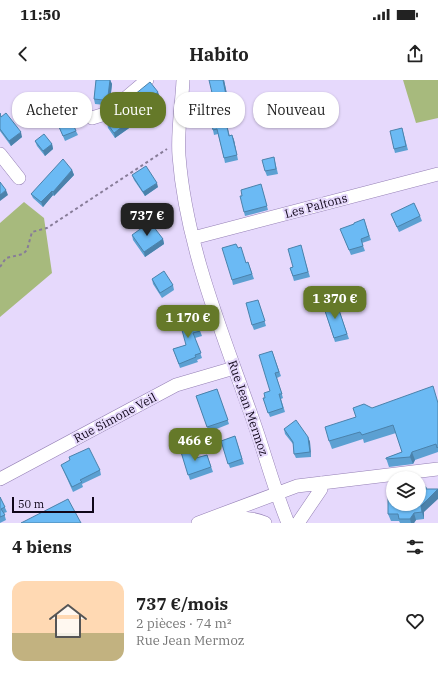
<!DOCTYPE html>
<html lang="fr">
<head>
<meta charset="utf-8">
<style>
  :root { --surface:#fff; --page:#f2f2f2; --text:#222; --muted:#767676; --accent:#657929 }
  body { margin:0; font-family:"IBM Plex Serif",serif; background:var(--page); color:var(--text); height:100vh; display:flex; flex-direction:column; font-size:15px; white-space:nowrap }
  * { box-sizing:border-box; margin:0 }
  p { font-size:13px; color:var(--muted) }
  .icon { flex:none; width:22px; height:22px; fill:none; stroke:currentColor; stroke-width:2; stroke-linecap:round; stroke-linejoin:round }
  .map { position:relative; height:443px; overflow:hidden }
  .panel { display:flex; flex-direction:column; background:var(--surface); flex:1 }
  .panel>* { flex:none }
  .top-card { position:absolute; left:12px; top:12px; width:414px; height:36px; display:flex; gap:8px }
  .controls { position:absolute; left:386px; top:391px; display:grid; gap:8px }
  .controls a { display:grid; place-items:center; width:40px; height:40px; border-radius:50%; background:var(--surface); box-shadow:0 1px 3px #0004; font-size:20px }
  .scale { position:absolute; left:12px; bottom:10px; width:82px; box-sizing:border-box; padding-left:4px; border:2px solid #0f0619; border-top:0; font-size:11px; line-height:14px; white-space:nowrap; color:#0f0619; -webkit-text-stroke:3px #e6d9fc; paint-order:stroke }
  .price { position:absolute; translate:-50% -34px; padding:0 9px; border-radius:8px; background:var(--accent); color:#fff; font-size:13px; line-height:26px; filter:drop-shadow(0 1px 2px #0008) }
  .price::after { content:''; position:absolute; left:50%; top:24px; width:12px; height:9px; margin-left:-6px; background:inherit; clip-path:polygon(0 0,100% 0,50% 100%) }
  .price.active { background:#222; color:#fff }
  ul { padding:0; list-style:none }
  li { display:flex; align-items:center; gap:12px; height:100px; padding:0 12px }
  li span { display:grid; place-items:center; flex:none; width:112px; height:80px; border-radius:12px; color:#555 }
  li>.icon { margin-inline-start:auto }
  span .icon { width:48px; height:48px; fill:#fffc; stroke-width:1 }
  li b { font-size:17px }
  h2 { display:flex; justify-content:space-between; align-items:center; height:48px; padding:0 12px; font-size:17px }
  .tag { padding:0 14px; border-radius:16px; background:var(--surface); box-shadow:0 1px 3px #0004; font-size:14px; line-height:36px }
  .tag.active { background:var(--accent); color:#fff }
  .status { display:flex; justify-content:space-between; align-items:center; height:28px; padding:0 20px; background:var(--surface); direction:ltr }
  .status svg { height:11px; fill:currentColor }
  header { display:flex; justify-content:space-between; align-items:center; height:52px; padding:0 12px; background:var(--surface); font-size:18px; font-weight:700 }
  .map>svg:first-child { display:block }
</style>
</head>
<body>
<div class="status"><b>11:50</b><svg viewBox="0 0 49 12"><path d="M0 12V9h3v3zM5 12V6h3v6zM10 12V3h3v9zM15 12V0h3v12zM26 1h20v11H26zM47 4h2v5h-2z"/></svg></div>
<header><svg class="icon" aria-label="back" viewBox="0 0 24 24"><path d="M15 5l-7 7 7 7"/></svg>Habito<svg class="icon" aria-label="share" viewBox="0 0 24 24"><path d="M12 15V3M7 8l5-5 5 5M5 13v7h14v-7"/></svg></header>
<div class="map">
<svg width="438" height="443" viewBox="0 0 438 443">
  <rect width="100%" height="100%" fill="#e6d9fc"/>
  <path fill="#a7ba7d" d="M403,0H438V38L416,43Z
    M24,122L44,138L52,193L0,237V143Z"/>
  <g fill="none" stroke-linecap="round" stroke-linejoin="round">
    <defs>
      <path id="minor" d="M183,0C182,24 177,51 179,76C186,167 223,254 253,340C265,374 274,409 288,443
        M92,38L108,33L147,0
        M0,74L19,98
        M193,158L438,94
        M0,399L176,305L234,288
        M223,439C237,437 251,437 265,443
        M198,443L297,406L438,389
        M298,443L321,409V403"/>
    </defs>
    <use href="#minor" stroke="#947fb5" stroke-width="14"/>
    <path stroke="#877c98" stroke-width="2" stroke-dasharray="3 3" stroke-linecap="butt" d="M0,187L6,178L23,174L27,170L32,152L47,148L167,69"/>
    <use href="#minor" stroke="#fff" stroke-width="13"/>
  </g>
  <path fill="#5ca0d2" d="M96,0H110L112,4L110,21L105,25L95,24L94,19Z
    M224,0L228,19L215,22L213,17Z
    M134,15L160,17L143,30L136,20Z
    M223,29L224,33L229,56L232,55L234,60L238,80L225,83L224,78L218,54L214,55L213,50Z
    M0,33L1,37L22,57L11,66L0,51Z
    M130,41L132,46L115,58L108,48L107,43Z
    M57,42L76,51L78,55L65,61Z
    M402,48L408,70L395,73L394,69Z
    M35,61L52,64L53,69L45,76L37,66Z
    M274,77L278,94L267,96L265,91Z
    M72,90L74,95L54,116L53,115L43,127L33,118L31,114Z
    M132,95L158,107L145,116L134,100Z
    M262,108L268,130L245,136L244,132L242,116Z
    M391,134L420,136L422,141L399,152Z
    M364,139L371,160L362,163L365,171L351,175L342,153L354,144Z
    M132,155L163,159L164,164L145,177L133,160Z
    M238,168L246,183L248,182L254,199L233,205L232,200Z
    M302,170L310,197L294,201L290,188L293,187Z
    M152,199L173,205L174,210L162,218L153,204Z
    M258,220L266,246L254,250L252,245Z
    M336,221L349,259L335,262L323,225Z
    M193,232L202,256L195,258L202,278L197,280L198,282L180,288L173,269L186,265Z
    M272,271L281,296L277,298L283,318L281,319L285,332L270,337L263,318H265L270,311Z
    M217,309L229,344L209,352L196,316Z
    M438,322V372L415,380L413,384L389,387L386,378L402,372L396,353L364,363L363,359L332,369L329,361L356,337L372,328Z
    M284,349L308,357L310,362L311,377L296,378L294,374L293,364L285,354Z
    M235,356L244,384L230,388L221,361Z
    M181,372L196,378L207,375L213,392L190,400Z
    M61,385L100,390L101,395L82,404L83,407L73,412Z
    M426,407L427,409L424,432V439L416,440L414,443H400L399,441H391L388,434L393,424Z
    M0,417L7,432L4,433L6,440L0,443Z"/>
  <path fill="#4b82ab" d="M110,0L112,4L110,21L105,25L103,20Z
    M223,0H224L228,19L226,15Z
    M158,12L160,17L143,30L142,25Z
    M223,29L231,61L229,56Z
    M130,41L132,46L115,58L114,53Z
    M21,52L22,57L11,66L9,61Z
    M232,55L234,60L238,80L237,75Z
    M52,64L53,69L45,76L43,71Z
    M72,90L74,95L54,116L53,112Z
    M157,103L158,107L145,116L143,112Z
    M6,110L8,115L0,121V115Z
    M52,111L53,115L43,127L41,122Z
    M163,159L164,164L145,177L144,172Z
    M308,357L310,362L311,377L310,372Z
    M412,372L415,380L413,384L410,377Z
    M438,409V419L424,432V439L422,432L421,426Z
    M414,433L416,440L414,443H411L410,439Z"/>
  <path fill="#6bbaf4" stroke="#4b82ab" d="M96,0H110L108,16L103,20L94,19Z
    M209,0H223L226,15L213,17Z
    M150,2L158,12L142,25L134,15Z
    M223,29L229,56L232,55L237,75L224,78L217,49L213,50L209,32Z
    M123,31L130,41L114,53L107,43Z
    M68,32L76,51L63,56L55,38Z
    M0,33L1,37L6,33L21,52L9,61L0,49Z
    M402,48L406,66L394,69L390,51Z
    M44,54L52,64L43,71L35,61Z
    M274,77L276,89L265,91L262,80Z
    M63,79L72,90L53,112L52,111L41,122L31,114Z
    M146,86L157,103L143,112L132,95Z
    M0,102L6,110L0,115Z
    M261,104L267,126L244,132L240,116H242L241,110Z
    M414,123L420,136L397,147L391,134Z
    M364,139L369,156L361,159L363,166L349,170L340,149L354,144V143Z
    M150,142L163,159L144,172L132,155Z
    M236,164L238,168L241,167L246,183L248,182L252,194L232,200L222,168Z
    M301,165L308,192L293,196L290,188L293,187L288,169Z
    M164,191L173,205L160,213L152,199Z
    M258,220L265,241L252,245L246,223Z
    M336,221L347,254L334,258L323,225Z
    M193,232L200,251L193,253L201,273L195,275L196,277L179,284L173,269L186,265L179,239Z
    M272,271L279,292L275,293L282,314H279L283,328L268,333L263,318H265L264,313L270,311L259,275Z
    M433,306L438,323V367L437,368L436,364L412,372L410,377L386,379V378L402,372L393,345L362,355L360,352L329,361L325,347L356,337L353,328L364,324L372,328Z
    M217,309L228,340L207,347L196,316Z
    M296,340L308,357L310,372L294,374L293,362L284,349Z
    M235,356L242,379L228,384L221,361Z
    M89,368L100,390L80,400L82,402L72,407L61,385L70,380L69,377Z
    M193,368L196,378L207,375L211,387L188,395L181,372Z
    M419,407H426V409H438L421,426L422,432L414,433L410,439H399L398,434H388V413H393V424H419Z
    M0,417L5,427L1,429L5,435L0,437Z
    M68,419L81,443H21Z"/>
  <g text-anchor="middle" stroke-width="4" stroke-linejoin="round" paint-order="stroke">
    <g font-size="12" fill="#0f0619" stroke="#e6d9fc">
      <text transform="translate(316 126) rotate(-15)" y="4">Les Paltons</text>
      <text transform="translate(248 328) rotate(71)" y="4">Rue Jean Mermoz</text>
      <text transform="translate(115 338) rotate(-28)" y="4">Rue Simone Veil</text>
    </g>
  </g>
</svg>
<div class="controls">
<a><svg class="icon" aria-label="layers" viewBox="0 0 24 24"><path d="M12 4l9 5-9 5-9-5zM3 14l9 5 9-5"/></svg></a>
</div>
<div class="scale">50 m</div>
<b class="price active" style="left:147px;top:157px">737 €</b>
<b class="price" style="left:335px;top:240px">1 370 €</b>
<b class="price" style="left:188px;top:259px">1 170 €</b>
<b class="price" style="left:195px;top:382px">466 €</b>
<div class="top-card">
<a class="tag">Acheter</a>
<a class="tag active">Louer</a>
<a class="tag">Filtres</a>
<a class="tag">Nouveau</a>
</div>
</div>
<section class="panel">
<h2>4 biens<svg class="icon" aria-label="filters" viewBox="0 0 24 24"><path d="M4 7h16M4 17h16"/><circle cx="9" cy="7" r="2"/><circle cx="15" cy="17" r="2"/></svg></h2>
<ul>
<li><span style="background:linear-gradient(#ffd9b3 65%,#c2b280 0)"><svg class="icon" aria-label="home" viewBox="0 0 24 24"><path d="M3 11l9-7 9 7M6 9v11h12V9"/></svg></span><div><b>737 €/mois</b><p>2 pièces · 74 m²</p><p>Rue Jean Mermoz</p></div><svg class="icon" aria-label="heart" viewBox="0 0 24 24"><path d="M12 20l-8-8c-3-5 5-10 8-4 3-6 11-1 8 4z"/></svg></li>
</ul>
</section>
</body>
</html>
